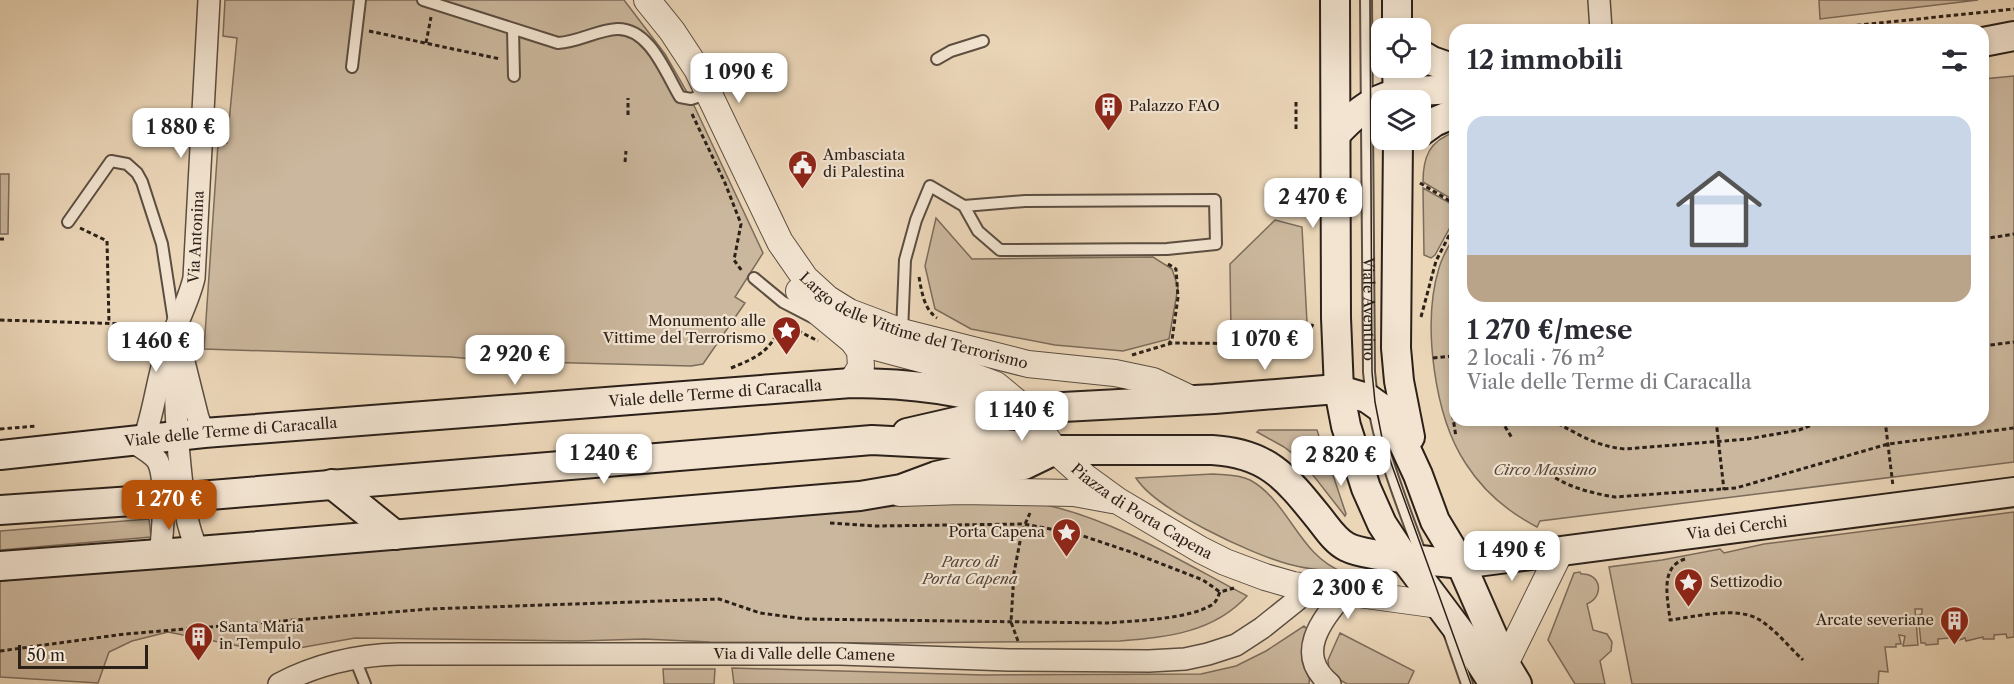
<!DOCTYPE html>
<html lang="it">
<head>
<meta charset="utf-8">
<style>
  :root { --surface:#fff; --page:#f2f2f3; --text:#2b2b33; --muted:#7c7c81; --line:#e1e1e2; --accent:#b45309 }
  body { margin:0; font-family:"Libre Caslon Text",serif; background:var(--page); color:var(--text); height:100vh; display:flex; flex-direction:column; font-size:22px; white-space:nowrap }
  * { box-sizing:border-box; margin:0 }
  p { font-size:20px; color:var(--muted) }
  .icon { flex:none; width:33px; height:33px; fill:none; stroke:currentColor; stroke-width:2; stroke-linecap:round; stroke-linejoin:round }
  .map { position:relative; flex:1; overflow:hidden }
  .panel { position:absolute; left:1449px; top:24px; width:540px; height:402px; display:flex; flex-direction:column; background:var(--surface); border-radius:18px; box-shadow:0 3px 9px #0003 }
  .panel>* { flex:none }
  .buttons { position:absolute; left:1371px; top:18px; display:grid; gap:12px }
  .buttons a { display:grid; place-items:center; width:60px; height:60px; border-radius:12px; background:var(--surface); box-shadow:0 3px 9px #0003; font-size:30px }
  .scale { position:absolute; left:18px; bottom:15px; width:130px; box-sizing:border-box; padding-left:6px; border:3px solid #2c2119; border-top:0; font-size:16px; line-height:21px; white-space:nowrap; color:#2c2119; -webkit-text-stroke:4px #f2e4d1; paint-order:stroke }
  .price { position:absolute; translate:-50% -51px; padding:0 14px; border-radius:12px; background:#fff; color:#222; font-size:20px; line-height:39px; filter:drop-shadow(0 2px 3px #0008) }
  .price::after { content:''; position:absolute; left:50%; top:36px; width:18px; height:14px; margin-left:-9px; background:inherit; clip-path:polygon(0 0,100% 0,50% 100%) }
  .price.active { background:var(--accent); color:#fff }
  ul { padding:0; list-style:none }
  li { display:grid; align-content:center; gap:12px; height:318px; padding:0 18px }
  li+li { border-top:2px solid var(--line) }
  li span { display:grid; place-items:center; height:186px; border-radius:18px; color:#555 }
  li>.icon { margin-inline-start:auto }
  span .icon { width:108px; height:108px; fill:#fffc; stroke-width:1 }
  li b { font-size:26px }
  h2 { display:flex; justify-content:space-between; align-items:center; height:72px; padding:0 18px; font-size:26px }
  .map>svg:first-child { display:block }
</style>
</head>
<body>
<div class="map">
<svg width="2014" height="684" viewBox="0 0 2014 684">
  <rect width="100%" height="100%" fill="#ebd6b8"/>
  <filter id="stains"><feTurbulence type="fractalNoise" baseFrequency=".00333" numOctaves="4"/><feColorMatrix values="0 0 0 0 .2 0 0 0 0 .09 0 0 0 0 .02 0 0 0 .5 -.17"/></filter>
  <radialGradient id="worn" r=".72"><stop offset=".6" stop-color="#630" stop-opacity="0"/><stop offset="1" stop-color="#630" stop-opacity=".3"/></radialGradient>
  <path fill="#cbb79d" stroke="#7c6c5b" stroke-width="1.5" d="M225,0H624L665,54L691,99L763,253L735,297L745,303L703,364L691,366L495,361L451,357L204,349L218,144L227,143L237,38L223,36Z
    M1819,0H1978L1820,19Z
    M2014,76V462C1856,483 1698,500 1540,521L1537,527C1508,512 1484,492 1466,464C1434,416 1422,323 1439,268C1442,257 1449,245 1455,235V420H1983V79Z
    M1455,132V201L1423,182C1423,157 1429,141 1455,132Z
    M0,174H9L8,234H0Z
    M1423,188L1455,206V218L1435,255L1431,258L1424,255Z
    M936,218L972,259L1153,257L1172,269L1178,287L1169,339L1123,351L1055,345L971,329L935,309L925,266Z
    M1275,220L1302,227L1307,323L1231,333L1230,264Z
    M1259,430H1317L1321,443L1317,444L1320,452L1325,451L1346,514L1345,516L1302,461L1284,447L1257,432Z
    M1213,474C1225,475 1238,474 1250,480C1289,501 1299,556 1343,572C1324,571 1306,569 1288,564C1251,554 1156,510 1136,478Z
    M967,500C993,501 1021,499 1046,505C1115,520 1184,563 1247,596C1213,633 1167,637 1120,641L886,643L710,642L644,639L578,641L355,638L299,648L244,647L168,632L132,641L109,652L98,683L0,677V581Z
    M2014,512V637L2007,638L2006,634L1994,635V639H1983V637L1966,641L1965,638L1953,642L1950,638L1938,639V644L1926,645L1925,643H1921L1918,615L1922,614V609H1915L1918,645L1903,646L1905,636L1899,635L1901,644H1896V647H1885L1888,672L1879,671L1878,684H1632L1609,567L1662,560L1720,549L1724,553L1764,544Z
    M149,519L151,537L0,550V531Z
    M1580,572L1581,574C1601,573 1605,596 1587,604L1593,630L1607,634L1612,642L1611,651L1600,661L1605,684H1575L1548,640L1574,573Z
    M1304,626L1309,631L1302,652V659L1310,672L1309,684H734L732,668L984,675L1201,674L1236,666L1266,651Z
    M1340,633L1414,671L1408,684H1347L1335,677L1329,669L1328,660Z
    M663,669H715L714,684H664Z"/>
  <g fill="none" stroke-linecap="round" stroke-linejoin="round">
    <defs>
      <g id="service">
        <path d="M423,0L558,43C579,42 597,30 617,29C650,28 666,74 680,97L691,99L709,93"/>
        <path id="s1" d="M1366,0L1369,372C1374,437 1400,497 1422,558"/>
        <path d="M513,29L514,76"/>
        <path d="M937,59L951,51L983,41"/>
        <path d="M352,67L360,0"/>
        <path d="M68,222L111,161L127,164L137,173L142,182L162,244L174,322"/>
        <path d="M754,278L783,302L812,317"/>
        <path d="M902,332L905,260L916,220L930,186L964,206L978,231L1000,250L1167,249L1216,244L1215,200L1025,201L964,206"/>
        <path d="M1450,635L1467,684"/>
        <path d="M355,659L365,684"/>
      </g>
      <g id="minor">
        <path d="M1599,0L1601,30"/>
        <path d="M175,350C175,389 176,427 180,466C183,495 185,524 198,551"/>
        <path d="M183,358L198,418L204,433"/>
        <path id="s2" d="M144,439C154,411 157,381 166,353C174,327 188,304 194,278L209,0"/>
        <path d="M131,441C139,446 151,452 157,460C167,476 163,533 160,553"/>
        <path id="s3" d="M279,684C315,665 358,655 399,654H840L1009,660L1149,661L1185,659L1208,654L1236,645L1262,628L1312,588"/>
        <path d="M1330,684C1293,653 1323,619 1345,592"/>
      </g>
      <g id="tertiary">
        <path id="s4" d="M647,0L672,31L697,69L780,242L805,278L828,299L849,312L902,332L1028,364L1115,373L1153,381L1191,399"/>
        <path d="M799,291L812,307L853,341L860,351L861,367L851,383"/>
        <path id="s5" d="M853,341L943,365L996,385L1025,409L1055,450L1085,477L1118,501L1201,550L1225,562L1265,577L1293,585L1439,605"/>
        <path d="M900,493L962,491L1074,493L1112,500"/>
        <path d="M1505,664L1560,552"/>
      </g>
      <g id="secondary">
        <path d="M1335,0L1336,318L1339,390L1346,426L1366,488L1382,524L1405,559L1465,639L1494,684"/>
        <path d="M1397,0V28"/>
        <path d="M1983,42L2014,36"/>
        <path d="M1420,54L1432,61L1455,69"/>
        <path d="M1397,68L1398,100"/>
        <path d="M1420,132L1434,122L1455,113"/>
        <path d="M1336,134C1377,89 1399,92 1455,89"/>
        <path d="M1398,140L1396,348L1399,381L1410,437"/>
        <path d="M907,433L981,416L1025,409L1214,399L1325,390H1339L1367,398L1384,410L1394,423L1418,475L1435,521L1461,564L1505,664L1517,684"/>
        <path id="s6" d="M0,455L204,433L851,383C913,383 965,391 1025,409"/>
        <path d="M332,484L395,535"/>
        <path id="s7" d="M0,510L162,499L872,440L949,444H1005L1055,450H1212C1267,453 1286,477 1319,518C1327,528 1335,541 1347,547C1357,552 1368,553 1378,555C1406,559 1433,561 1461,564L2014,492"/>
        <path d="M0,566L198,551L860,496L901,489L936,476L958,471L1024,465L1055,450"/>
      </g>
    </defs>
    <use href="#service" stroke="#5c4e41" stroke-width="14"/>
    <use href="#minor" stroke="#5c4e41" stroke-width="24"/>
    <use href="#tertiary" stroke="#5c4e41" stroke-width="28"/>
    <use href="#secondary" stroke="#2c2119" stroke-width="32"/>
    <path stroke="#2c2119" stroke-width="3" stroke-dasharray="4.5 3" stroke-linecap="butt" d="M1812,30L2014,9
      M369,31L500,59
      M426,43L431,17
      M1296,102V130
      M692,114L725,183L741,224L734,260L742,271
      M628,115V98
      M625,162L626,151
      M1420,183L1455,204
      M80,228L107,241L109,323
      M0,239H4
      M1983,239L2014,234
      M1168,264L1176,269L1178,297L1172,340L1169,343
      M919,277C922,293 924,309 937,318
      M1455,294L1452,314L1455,365
      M1421,317L1436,261L1455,224
      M0,320L157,325
      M1983,346L2014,342
      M1132,355L1172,343L1286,344L1306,337L1313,324
      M1433,358L1454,356
      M731,368C758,357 772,351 781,322L818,341
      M1455,409L1452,411L1456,437
      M1501,420L1512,438
      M1551,420C1577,433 1594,446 1625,449L1748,439L1799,430L1825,420
      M1716,420L1724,490
      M1885,420L1893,486
      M0,429L36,426
      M1543,469C1563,486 1590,493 1615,497L1736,488L1888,444L2014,428
      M830,523L875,526L1024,524L1077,534L1131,552L1203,580L1220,592
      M1685,559C1659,567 1668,599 1670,620C1694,617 1736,606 1758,619C1774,628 1789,647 1803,660
      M1018,641L1011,622L1014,573L1022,531L1030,513
      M0,651L125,634L429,609L719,599L760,613L805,619L1107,623C1133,621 1192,619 1213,604C1217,601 1218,596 1220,592L1234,588"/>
    <use href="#service" stroke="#f2e4d1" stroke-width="10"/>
    <use href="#minor" stroke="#f2e4d1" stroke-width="21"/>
    <use href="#tertiary" stroke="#f2e4d1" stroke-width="26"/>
    <use href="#secondary" stroke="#f2e4d1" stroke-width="28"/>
    <path stroke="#2c2119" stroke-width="1.5" d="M1370,0L1372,372L1375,402L1382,438L1471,684"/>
  </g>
  <defs>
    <symbol id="building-pin" viewBox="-11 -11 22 30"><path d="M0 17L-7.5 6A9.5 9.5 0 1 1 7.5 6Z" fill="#8f2418" stroke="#f2e4d1"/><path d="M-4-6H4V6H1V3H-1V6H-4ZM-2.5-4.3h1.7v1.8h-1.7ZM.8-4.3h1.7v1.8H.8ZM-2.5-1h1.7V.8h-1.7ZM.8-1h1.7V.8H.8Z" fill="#fff"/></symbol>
    <symbol id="civic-pin" viewBox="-11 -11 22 30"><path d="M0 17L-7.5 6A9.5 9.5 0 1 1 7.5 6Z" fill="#8f2418" stroke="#f2e4d1"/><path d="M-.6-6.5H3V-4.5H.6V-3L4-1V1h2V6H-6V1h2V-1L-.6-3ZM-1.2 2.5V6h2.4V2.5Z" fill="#fff"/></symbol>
    <symbol id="sight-pin" viewBox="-11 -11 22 30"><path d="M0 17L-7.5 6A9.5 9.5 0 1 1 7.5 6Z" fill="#8f2418" stroke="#f2e4d1"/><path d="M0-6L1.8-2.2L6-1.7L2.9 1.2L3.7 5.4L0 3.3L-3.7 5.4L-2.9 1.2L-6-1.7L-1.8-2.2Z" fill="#fff"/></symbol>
  </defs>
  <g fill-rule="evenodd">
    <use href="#building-pin" x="1092" y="90" width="33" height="45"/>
    <use href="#civic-pin" x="786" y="148" width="33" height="45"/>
    <use href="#sight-pin" x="770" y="314" width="33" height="45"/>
    <use href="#sight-pin" x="1050" y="516" width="33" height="45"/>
    <use href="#sight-pin" x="1672" y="566" width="33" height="45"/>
    <use href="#building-pin" x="1938" y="604" width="33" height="45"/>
    <use href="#building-pin" x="182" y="620" width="33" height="45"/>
  </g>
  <g text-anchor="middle" stroke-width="4.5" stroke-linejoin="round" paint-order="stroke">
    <g font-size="15" fill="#2c2119" stroke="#f2e4d1" text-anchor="start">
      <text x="1129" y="111">Palazzo FAO</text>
      <text x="823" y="160">Ambasciata<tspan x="823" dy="17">di Palestina</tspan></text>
      <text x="766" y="326" text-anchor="end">Monumento alle<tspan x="766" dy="17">Vittime del Terrorismo</tspan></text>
      <text x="1045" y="537" text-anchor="end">Porta Capena</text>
      <text x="1710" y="587">Settizodio</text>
      <text x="1934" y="625" text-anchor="end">Arcate severiane</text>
      <text x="219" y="632">Santa Maria<tspan x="219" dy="17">in Tempulo</tspan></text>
    </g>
    <g font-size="15" fill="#2c2119" stroke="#f2e4d1">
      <text dy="5" stroke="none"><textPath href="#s2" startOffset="210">Via Antonina</textPath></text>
      <text dy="5" stroke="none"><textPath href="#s1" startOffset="309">Viale Aventino</textPath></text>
      <text dy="5" stroke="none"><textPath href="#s4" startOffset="440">Largo delle Vittime del Terrorismo</textPath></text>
      <text dy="5" stroke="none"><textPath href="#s6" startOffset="718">Viale delle Terme di Caracalla</textPath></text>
      <text dy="5" stroke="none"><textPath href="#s6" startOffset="232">Viale delle Terme di Caracalla</textPath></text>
      <text dy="5" stroke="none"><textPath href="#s5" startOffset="345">Piazza di Porta Capena</textPath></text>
      <text dy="5" stroke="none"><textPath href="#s7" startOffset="1782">Via dei Cerchi</textPath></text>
      <text dy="5" stroke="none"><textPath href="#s3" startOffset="530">Via di Valle delle Camene</textPath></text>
    </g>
    <g font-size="15" font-style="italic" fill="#54463a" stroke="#f2e4d1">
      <text x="1545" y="475">Circo Massimo</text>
      <text x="970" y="567">Parco di<tspan x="970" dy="17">Porta Capena</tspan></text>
    </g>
  </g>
  <rect width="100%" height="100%" filter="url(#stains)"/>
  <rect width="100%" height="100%" fill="url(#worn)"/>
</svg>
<div class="buttons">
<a><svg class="icon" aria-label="locate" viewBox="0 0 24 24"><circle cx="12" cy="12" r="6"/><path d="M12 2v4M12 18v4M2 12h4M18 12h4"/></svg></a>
<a><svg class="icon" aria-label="layers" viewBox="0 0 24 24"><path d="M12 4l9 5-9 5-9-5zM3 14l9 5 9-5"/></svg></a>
</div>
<div class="scale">50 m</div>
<b class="price" style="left:739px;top:104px">1 090 €</b>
<b class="price" style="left:181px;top:159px">1 880 €</b>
<b class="price" style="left:1313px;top:229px">2 470 €</b>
<b class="price" style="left:1265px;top:371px">1 070 €</b>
<b class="price" style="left:156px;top:373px">1 460 €</b>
<b class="price" style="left:515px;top:386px">2 920 €</b>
<b class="price" style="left:1022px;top:442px">1 140 €</b>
<b class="price" style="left:604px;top:485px">1 240 €</b>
<b class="price" style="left:1341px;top:487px">2 820 €</b>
<b class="price active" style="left:169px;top:531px">1 270 €</b>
<b class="price" style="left:1512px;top:582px">1 490 €</b>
<b class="price" style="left:1348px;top:620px">2 300 €</b>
<section class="panel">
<h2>12 immobili<svg class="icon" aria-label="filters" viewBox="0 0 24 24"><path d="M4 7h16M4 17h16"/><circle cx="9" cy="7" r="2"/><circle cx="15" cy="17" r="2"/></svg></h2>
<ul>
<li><span style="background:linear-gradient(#c9d6e8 75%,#b9a48a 0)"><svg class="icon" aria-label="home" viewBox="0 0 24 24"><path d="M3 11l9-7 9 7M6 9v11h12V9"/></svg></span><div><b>1 270 €/mese</b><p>2 locali · 76 m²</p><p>Viale delle Terme di Caracalla</p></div></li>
</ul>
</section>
</div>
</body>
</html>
